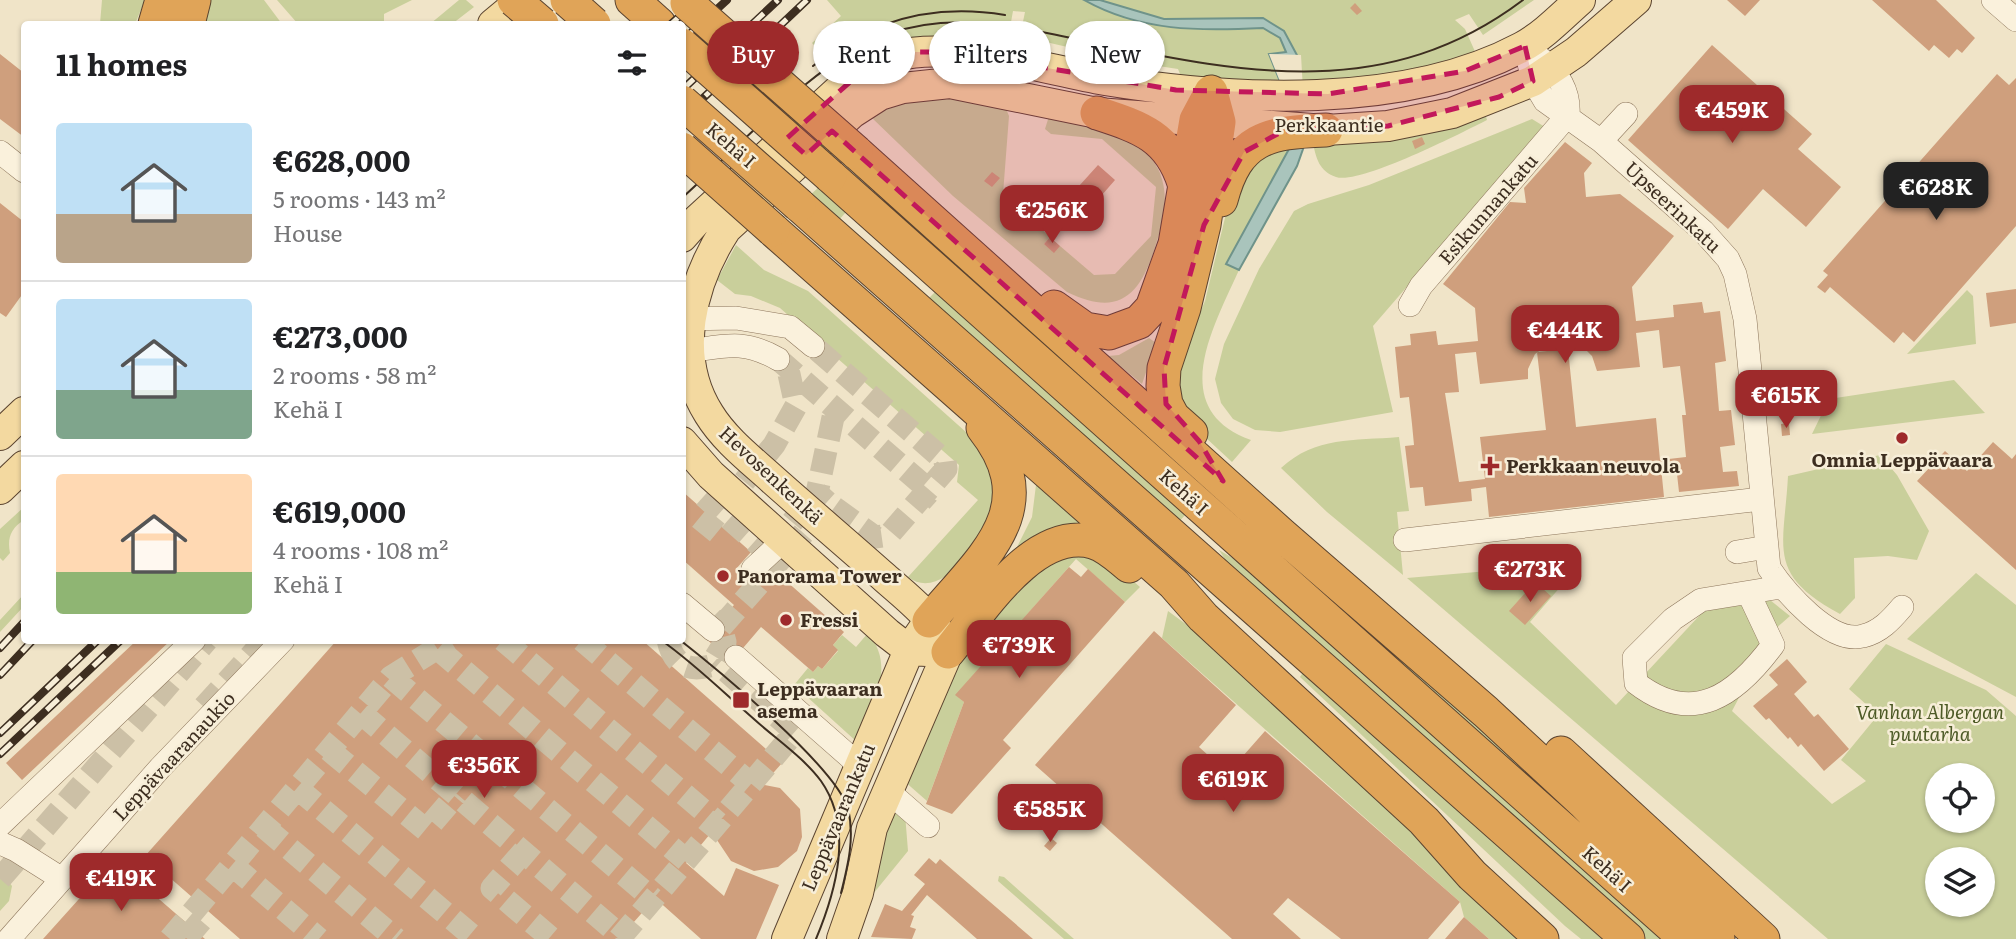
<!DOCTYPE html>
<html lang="en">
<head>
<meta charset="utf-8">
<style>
  :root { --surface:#fff; --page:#f2f2f2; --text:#202124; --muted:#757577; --line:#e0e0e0; --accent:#9e2a2b }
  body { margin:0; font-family:Literata,serif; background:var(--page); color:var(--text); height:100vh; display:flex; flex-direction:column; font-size:26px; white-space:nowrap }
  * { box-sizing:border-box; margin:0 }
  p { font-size:23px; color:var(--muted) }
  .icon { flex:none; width:38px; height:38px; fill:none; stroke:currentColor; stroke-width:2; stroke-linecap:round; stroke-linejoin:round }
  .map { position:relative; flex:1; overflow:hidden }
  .side { position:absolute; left:21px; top:21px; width:665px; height:623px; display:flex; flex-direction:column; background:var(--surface); border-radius:7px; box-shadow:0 2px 5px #0004 }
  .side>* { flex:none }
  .hud { position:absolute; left:707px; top:21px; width:665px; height:63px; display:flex; gap:14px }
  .fabs { position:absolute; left:1925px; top:763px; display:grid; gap:14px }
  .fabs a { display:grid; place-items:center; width:70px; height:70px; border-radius:50%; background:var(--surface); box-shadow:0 2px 5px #0004; font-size:35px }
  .price { position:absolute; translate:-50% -60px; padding:0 16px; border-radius:14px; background:var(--accent); color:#fff; font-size:23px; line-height:46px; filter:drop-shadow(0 2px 4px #0008) }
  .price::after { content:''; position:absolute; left:50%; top:42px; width:21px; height:16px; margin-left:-10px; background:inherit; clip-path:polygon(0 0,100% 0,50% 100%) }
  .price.selected { background:#222; color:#fff }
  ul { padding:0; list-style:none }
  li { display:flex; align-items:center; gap:21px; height:175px; padding:0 35px }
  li+li { border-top:2px solid var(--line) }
  li span { display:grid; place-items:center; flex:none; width:196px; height:140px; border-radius:7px; color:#555 }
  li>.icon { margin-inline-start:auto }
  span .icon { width:84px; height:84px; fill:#fffc; stroke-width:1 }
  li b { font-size:30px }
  h2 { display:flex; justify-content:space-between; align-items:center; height:84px; padding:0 35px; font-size:30px }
  .tag { padding:0 24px; border-radius:32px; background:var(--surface); box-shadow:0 2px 5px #0004; font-size:24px; line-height:63px }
  .tag.selected { background:var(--accent); color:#fff }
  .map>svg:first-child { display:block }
</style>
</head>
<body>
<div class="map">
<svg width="2016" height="939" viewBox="0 0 2016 939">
  <rect width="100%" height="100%" fill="#f0e4c8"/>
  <path fill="#c9cf9b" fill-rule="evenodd" d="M102,0H145L135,24H100Z
    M211,0H264L282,24H204Z
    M277,0H412L384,14V24H298Z
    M459,0H466L474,7L452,24H430Z
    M827,0H1534L1483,35L1469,14L1455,20L1465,29L1477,56L1414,71L1319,84L1182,79L1178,69L1132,62L1020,36L1025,12L1013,11L1007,44L840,71L812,43L841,16Z
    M918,97L970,99L1005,106L1009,116L1003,194L1050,237L1044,244L1060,246L1094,275L1115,274L1151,236L1156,187L1102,139L1051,134L1045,129L1050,113C1068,116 1097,116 1113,125C1131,136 1152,154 1160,173C1169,197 1164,218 1157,241C1142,292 1122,319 1067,292L953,196L871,117L895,104Z
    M1485,113L1487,120C1461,133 1360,185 1336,177C1319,171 1316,158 1313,143Z
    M1532,119L1545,127L1373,326L1393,412L1280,432L1255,430L1233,419L1221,403L1215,379L1224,344L1259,269L1294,211L1308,204L1369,185Z
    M1290,148L1226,264L1239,270C1213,328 1166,409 1251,440L1232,462L1192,425L1173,378L1205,301L1230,197L1256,157Z
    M819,187L846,212L839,220L809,196Z
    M736,245L764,270L808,291L976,441C984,455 992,470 994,486C997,520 947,607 908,577L978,500L957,482L959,465L780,308L751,296L735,294L717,280Z
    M1967,290L1973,296L1976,344L1907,354Z
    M936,291L1186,514L1177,524L926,301Z
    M1149,338L1156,343L1142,384L1108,356L1119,355Z
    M1954,380L1985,413L1812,434L1829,399Z
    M1399,437L1409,511L1397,512L1403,575L1327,512L1281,468C1316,436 1353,441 1399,437Z
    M1880,455L1897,475L1929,531L1917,560L1888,556L1854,558L1855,598L1840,614C1766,574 1784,549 1788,476Z
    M1036,485L1092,534L958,619L1017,547L1032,517Z
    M24,507V520C11,528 7,538 10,553L3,561L0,558V529Z
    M1219,550L1246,566L1665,939H1646L1235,575Z
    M1066,552L1111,562L1140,587L1125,602L1076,559L956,695L964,702L927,801L903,780L953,671L1019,581Z
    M1581,563L1530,622L1616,705L1713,601L1755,588L1790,616L1775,629L1732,711L1832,804L1866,781L1841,760L1878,715L1849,689L1886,644L1986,690L2016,716V939H1828L1407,578ZM1937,775H1983V821H1937ZM1937,859H1983V905H1937Z
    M1976,573L2016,605V697L1907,639Z
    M24,594V606L0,632V620Z
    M1351,608L1578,811L1573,817L1344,616Z
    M1168,611L1198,633L1531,939H1489L1464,917L1460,902L1162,638Z
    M868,633C897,668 872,704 857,742L794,685L808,668L813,672L818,666L822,669L838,651L833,645L842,635L856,647Z
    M1304,671L1602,939H1581L1565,926L1300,677Z
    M893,804L905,814L908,851L873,894L876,851Z
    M0,870L12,886L9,901L0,911Z
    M999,876L1004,877L1074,939H1064L998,881Z"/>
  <path fill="#a9c4bc" stroke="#6f938a" stroke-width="2" d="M1084,0H1100L1164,19L1263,18L1284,31L1298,57L1303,149L1297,166L1239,270L1226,264L1289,149L1285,94L1269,54L1286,52L1280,38L1263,28C1199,31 1141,32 1084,0Z"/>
  <path fill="#f0e4c8" d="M1269,54L1301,55L1306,143L1281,149L1285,94Z"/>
  <path fill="#cf9f7d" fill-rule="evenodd" d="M1727,0H1760L1745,16Z
    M1872,0H1936L1975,38L1962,53L1957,49L1949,58L1934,45L1929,51Z
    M1355,3L1362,11L1357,15L1350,8Z
    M1712,45L1812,134L1798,149L1841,187L1806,227L1763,189L1728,229L1628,140Z
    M0,54L24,73V137L0,119Z
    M1997,74L2009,85L2016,78V226L1914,342L1903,332L1894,343L1830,287L1825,293L1817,287L1828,275L1823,271Z
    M1422,137L1425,144L1415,149L1412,141Z
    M1565,142L1592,163L1584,173L1586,197L1620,194L1674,236L1632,287L1636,321L1674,317L1673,305L1702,302L1704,313L1720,311L1726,361L1715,363L1719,411L1731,410L1735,445L1720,447L1723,472L1737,471L1739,486L1679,492L1676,465L1661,467L1664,497L1489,517L1486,487L1471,489L1472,501L1425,506L1423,487L1410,488L1405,446L1414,445L1412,424L1409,397L1400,398L1395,347L1411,345L1410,334L1436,331L1438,345L1478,341L1475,308L1443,284L1510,202L1526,203L1524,188ZM1659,330L1663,368L1680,366L1686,415H1682L1686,457L1660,460L1656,418L1576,427L1568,349L1537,352L1546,430L1480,437L1485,479L1459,482L1445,393L1459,392L1455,354L1476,352L1480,384L1528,379V369L1535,354L1555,340L1580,344L1592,356L1597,371L1640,367L1636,333Z
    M1098,165L1115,180L1088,211L1070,196Z
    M992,172L1000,178L992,187L984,181Z
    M0,203L24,222V292L6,317L0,313Z
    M1050,237L1060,246L1054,253L1044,244Z
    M2016,289V323L1990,327L1986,293Z
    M1789,423L1790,435L1782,436L1781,424Z
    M1993,442L2012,459L2016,454V570L1917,481L1945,451L1967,471Z
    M682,491L751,552L736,569L752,584L768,565L844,632L833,645L838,650L822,669L818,666L813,672L761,627L732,661L705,638L734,605L682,559Z
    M1069,567L1081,577L1088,569L1125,602L1003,740L1011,748L952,814L926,804L964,702L955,695Z
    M1535,582L1551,596L1525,625L1509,611Z
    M1154,631L1236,705L1199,747L1228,773L1265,731L1460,902L1428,939H1341L1288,898L1273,914L1301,939H1232L1035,765Z
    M137,640H171L22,780L6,763Z
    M337,640H642L782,763L767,780L761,775L754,783L780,788L800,809L802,837L797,851L778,867L754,871L731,861L717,840L715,828L686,863L724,896L736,868L779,885L756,939H701L655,898L619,939H240L145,856Z
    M1787,659L1807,682L1794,694L1814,717L1818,714L1849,749L1824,771L1801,744L1798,747L1790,737L1788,739L1769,718L1766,720L1753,706L1778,685L1769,675Z
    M1051,838L1057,843L1050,851L1044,846Z
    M929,858L936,864L940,859L1033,939H977L927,895L911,915L914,916L910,927L916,929L912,939L871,937L885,904L902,911L925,884L914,875Z
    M114,860L205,939H43Z
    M1464,917L1489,939H1445Z"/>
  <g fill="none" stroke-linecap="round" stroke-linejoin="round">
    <path stroke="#ccc0a6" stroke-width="23" stroke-dasharray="23 11" stroke-linecap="butt" d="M778,359L930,491L921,501
      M704,496L767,552
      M827,502L817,493L835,408
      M701,534L774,445L796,406L789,374L784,367
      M770,548L817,493
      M721,627L829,504L875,537L889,535L946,469L945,461L813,346
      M503,640L718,823
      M582,640L751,784
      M668,640C673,664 687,672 710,666L725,642L721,627L712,618
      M438,649L686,860
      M391,677L653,899
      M204,707L265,640
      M361,713L621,936
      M329,750L426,830L457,794
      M297,788L476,939
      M264,827L396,939
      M524,851L492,888L552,939
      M232,865L319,939
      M0,879L207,640
      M185,922L205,939
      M170,939L391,677L450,640
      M619,939L795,732L715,661"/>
    <defs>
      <path id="minor" d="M1993,0L2016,20
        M1525,46L1533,81L1545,101L1601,141L1703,231L1728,259L1735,274L1745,319L1769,568C1785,592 1830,645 1863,636C1880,632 1891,620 1902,607
        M1540,58C1558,73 1570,91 1568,115
        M1601,141L1626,114
        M0,152L24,171
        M1410,305L1421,286L1568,115
        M682,319L736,318L790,327L813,346
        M682,352C723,347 741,338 778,359
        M1405,540L1761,499
        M1737,552L1767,547
        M753,569L784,540
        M1749,594L1773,645C1736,695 1693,727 1636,683L1634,658L1673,619L1701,600L1781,587
        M682,604L713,630
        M736,657L851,758
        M896,798L928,826
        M0,825L194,640
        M0,843L16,850L62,879
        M9,939L160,768L283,640"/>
      <path id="major" d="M493,24L522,0
        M682,237L698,219L841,88C858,75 876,62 896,56C953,40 1046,70 1105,80C1234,101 1404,110 1522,47C1543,36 1562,16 1580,0
        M0,435L24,412
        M682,442L711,475L887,633L909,650L927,651
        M0,489L24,466
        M942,639C931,615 903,594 884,577C847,544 809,512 772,479C750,459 725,440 709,414C672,356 691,283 726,229L852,113L880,95L903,88L950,83L1097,113L1326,130L1388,126L1452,113L1533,81L1576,52L1636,0
        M787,939L909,650L929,621
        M842,939L858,893L872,828L948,652"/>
      <path id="highway" d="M632,0L659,24
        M155,24L162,0
        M188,24L194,0
        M1097,113C1140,127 1169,136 1184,183
        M856,152L1281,534L1486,712L1584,803L1718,939
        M830,176L1686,939
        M1221,200C1237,138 1267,132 1326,130
        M799,205L1628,939
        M773,230L1174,584L1203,617L1424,821L1472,875L1542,939
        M1054,307L1085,329L1109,333L1139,322L1152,308L1175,244L1196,120L1211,92
        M1191,433L1173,417L1166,404L1163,386L1164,368L1184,308L1204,225L1219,122L1211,92
        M929,621C981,558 1047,509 983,428
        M948,652C980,613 1033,526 1093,542C1107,546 1118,557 1129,566
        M1561,753L1763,939"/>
    </defs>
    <use href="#minor" stroke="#8d765c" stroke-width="24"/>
    <use href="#major" stroke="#5b4430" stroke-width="32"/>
    <use href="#highway" stroke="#5b4430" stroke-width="35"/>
    <use href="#minor" stroke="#faf1dc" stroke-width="23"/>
    <use href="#major" stroke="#f3d9a0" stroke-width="30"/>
    <use href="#highway" stroke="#e0a458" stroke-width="33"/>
    <path stroke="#3d2e20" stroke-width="2" d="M813,66C869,20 933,3 1005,15
      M682,198C740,146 816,60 888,34C949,12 1009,25 1071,38C1231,70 1380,108 1523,0
      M661,640C695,664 724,693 755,720C776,739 804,758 821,781C854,828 836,891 816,939
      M680,640C717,669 837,768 848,809C855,837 848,865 841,893"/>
    <defs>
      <path id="rail" d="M671,24L698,0
        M682,41L727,0
        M682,90L778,0
        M682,118L807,0
        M0,648L24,622
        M0,675L33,640
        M0,733L98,640
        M0,754L121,640"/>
    </defs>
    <use href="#rail" stroke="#3d2e20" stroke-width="8"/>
    <use href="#rail" stroke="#f7eed8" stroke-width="5" stroke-dasharray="16" stroke-linecap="butt"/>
    <defs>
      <path id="highway-bridge" d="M514,0L542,24
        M567,0L594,24
        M687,3L856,152
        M682,45L830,176
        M682,102L799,205
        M682,149L773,230"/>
    </defs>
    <use href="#highway-bridge" stroke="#5b4430" stroke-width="35" stroke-linecap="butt"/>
    <use href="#highway-bridge" stroke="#e0a458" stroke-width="33"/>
  </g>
  <path fill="#c2185b" fill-opacity="0.2" stroke="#c2185b" stroke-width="5" stroke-dasharray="14 9" stroke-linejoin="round" d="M1525,46L1533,81L1499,97L1388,126L1283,131L1244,152L1204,225L1164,368L1166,404L1199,441L1223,481L832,131L806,155L787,138L859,74L914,52H953L1176,90L1328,94L1465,71Z"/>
  <g fill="#9e2a2b" stroke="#f7eed8" stroke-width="2.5">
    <circle cx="1902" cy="438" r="7"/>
    <path d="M1486.5 455.5h7v7h7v7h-7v7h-7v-7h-7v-7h7z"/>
    <circle cx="723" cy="576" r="7"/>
    <circle cx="786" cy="620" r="7"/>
    <rect x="732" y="691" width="18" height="18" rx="3.5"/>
  </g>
  <g text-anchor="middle" stroke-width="5" stroke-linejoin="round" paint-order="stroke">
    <g font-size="19" fill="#3d2e20" stroke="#f7eed8">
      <text x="1329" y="132">Perkkaantie</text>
      <text transform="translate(731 145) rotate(41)" y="7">Kehä I</text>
      <text transform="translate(1673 207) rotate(43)" y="7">Upseerinkatu</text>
      <text transform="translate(1488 209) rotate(-49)" y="7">Esikunnankatu</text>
      <text transform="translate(771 475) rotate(43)" y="7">Hevosenkenkä</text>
      <text transform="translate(1184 492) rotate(42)" y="7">Kehä I</text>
      <text transform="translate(174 756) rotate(-47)" y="7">Leppävaaranaukio</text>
      <text transform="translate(838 817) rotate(-67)" y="7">Leppävaarankatu</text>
      <text transform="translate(1607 869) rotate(42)" y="7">Kehä I</text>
    </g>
    <g font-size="19" font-weight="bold" fill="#3d2e20" stroke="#f7eed8" text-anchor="start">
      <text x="1902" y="467" text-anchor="middle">Omnia Leppävaara</text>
      <text x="1506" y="473">Perkkaan neuvola</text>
      <text x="737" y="583">Panorama Tower</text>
      <text x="800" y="627">Fressi</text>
      <text x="757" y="696">Leppävaaran<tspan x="757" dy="22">asema</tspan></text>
    </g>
    <g font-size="19" font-style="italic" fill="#4d5a26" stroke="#f7eed8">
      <text x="1930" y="719">Vanhan Albergan<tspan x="1930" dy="22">puutarha</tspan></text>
    </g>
  </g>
</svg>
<div class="fabs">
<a><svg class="icon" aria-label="locate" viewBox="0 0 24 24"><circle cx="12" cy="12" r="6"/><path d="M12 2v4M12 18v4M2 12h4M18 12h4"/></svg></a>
<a><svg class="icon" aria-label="layers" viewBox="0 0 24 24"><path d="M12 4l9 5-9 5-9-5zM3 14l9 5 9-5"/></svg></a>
</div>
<b class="price" style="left:1732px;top:145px">€459K</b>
<b class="price selected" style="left:1936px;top:222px">€628K</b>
<b class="price" style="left:1052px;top:245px">€256K</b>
<b class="price" style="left:1565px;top:365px">€444K</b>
<b class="price" style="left:1786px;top:430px">€615K</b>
<b class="price" style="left:1530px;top:604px">€273K</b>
<b class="price" style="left:1019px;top:680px">€739K</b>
<b class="price" style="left:484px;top:800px">€356K</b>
<b class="price" style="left:1233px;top:814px">€619K</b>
<b class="price" style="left:1050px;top:844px">€585K</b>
<b class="price" style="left:121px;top:913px">€419K</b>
<div class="hud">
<a class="tag selected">Buy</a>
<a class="tag">Rent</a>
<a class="tag">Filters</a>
<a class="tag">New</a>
</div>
<section class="side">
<h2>11 homes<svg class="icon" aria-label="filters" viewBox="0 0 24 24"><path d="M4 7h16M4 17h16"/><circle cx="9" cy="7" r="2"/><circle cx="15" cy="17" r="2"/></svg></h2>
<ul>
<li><span style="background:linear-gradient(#bfe0f5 65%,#b9a48a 0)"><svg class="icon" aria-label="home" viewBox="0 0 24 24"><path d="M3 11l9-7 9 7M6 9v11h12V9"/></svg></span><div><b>€628,000</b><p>5 rooms · 143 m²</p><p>House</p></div></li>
<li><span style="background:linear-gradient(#bfe0f5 65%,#7fa58c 0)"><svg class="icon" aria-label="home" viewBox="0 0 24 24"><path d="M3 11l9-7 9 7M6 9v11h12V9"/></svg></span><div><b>€273,000</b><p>2 rooms · 58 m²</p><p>Kehä I</p></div></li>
<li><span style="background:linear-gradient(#ffd9b3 70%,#8fb573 0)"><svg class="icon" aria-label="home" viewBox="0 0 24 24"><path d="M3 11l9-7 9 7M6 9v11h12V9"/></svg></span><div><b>€619,000</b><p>4 rooms · 108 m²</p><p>Kehä I</p></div></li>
</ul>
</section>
</div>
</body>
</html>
